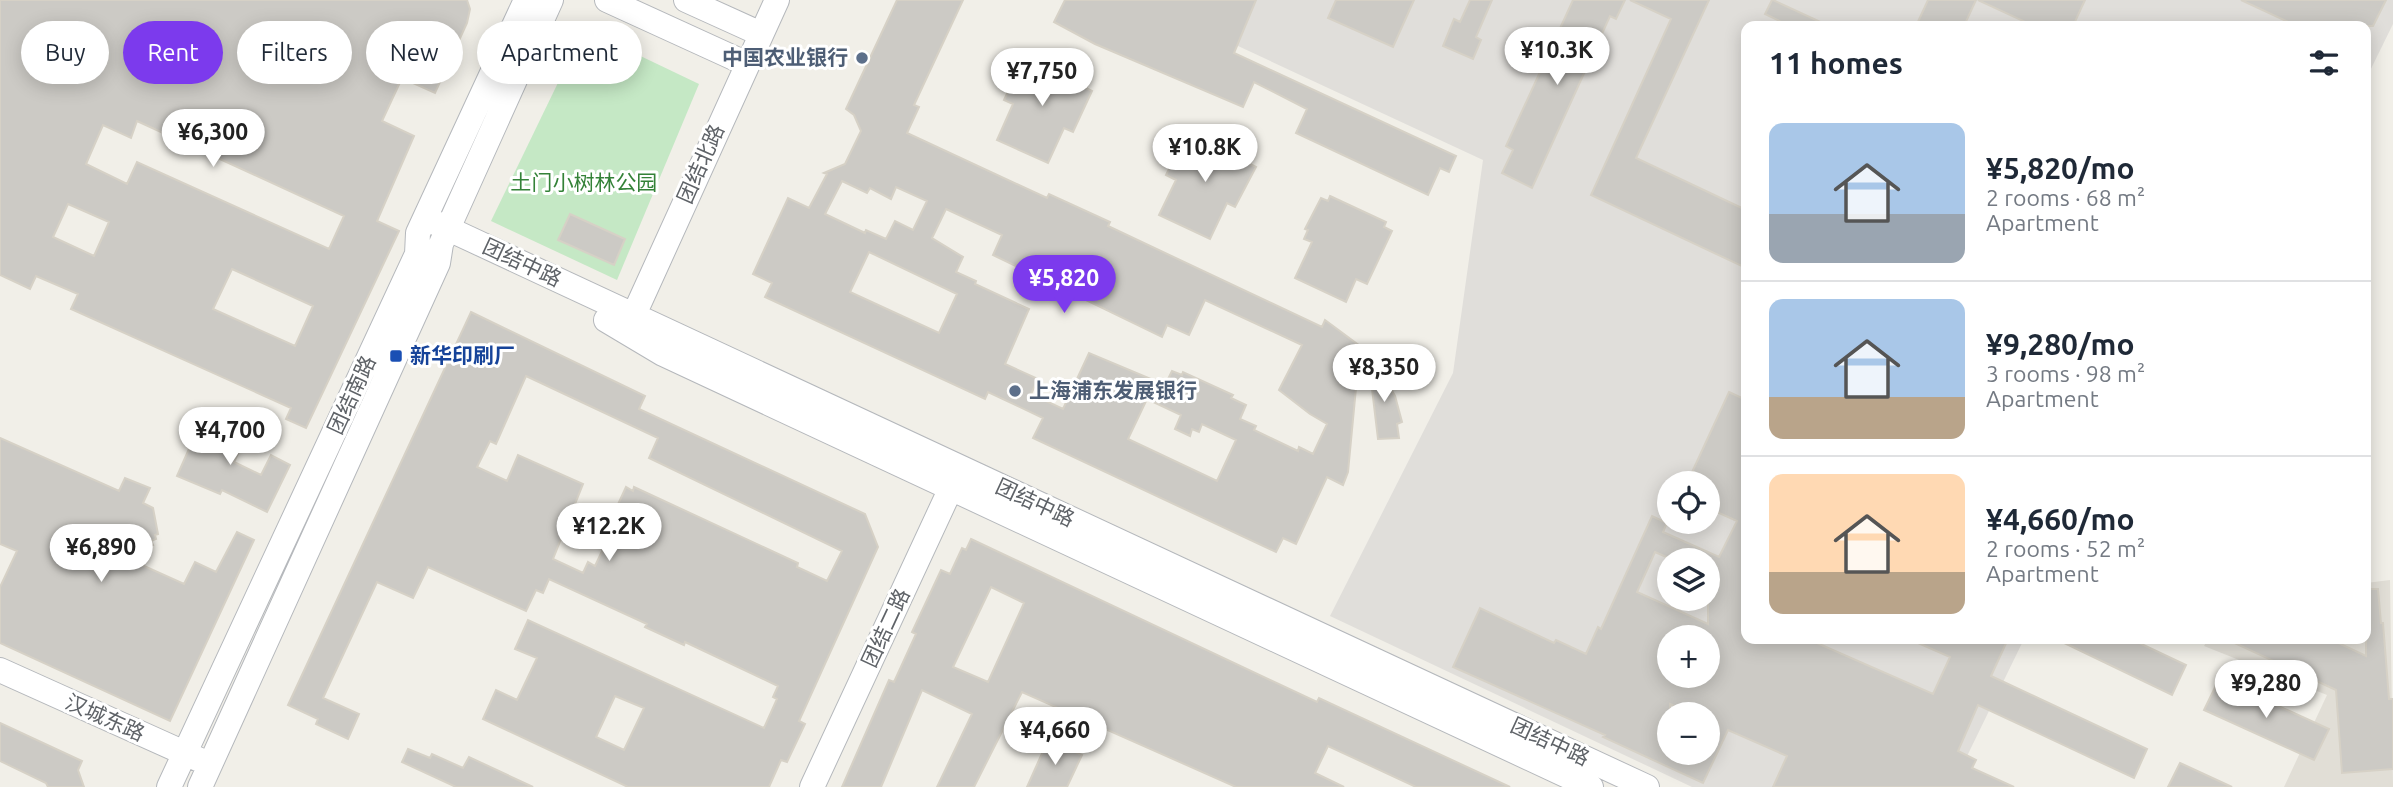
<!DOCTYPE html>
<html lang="en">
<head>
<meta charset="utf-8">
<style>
  :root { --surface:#fff; --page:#f2f2f3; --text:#1f2937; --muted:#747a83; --line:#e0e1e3; --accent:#7c3aed }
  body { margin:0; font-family:Ubuntu,"Noto Sans SC",sans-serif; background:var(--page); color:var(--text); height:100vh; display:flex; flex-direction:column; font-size:26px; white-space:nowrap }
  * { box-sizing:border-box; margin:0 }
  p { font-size:23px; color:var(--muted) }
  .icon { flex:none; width:38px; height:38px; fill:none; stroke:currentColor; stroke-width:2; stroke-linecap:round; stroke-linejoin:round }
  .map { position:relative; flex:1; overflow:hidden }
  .drawer { position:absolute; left:1741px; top:21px; width:630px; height:623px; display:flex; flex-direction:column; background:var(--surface); border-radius:14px; box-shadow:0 4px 18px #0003 }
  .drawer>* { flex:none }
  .top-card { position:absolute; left:21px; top:21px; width:665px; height:63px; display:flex; gap:14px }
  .buttons { position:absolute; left:1657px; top:471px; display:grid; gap:14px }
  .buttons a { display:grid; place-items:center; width:63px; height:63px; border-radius:50%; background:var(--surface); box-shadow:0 4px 18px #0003; font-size:35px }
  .price { position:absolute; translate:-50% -60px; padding:0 16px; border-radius:24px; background:#fff; color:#222; font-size:23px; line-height:46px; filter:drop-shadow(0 2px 4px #0008) }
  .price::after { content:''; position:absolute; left:50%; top:42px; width:21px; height:16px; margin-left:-10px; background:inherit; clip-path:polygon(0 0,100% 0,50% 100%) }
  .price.selected { background:var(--accent); color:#fff }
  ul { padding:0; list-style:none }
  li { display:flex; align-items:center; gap:21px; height:175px; padding:0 28px }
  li+li { border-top:2px solid var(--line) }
  li span { display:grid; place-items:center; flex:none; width:196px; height:140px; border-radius:14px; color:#555 }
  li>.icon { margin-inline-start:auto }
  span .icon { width:84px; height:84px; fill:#fffc; stroke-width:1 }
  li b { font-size:30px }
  h2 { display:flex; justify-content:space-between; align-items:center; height:84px; padding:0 28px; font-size:30px }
  .tag { padding:0 24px; border-radius:32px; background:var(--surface); box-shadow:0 4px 18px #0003; font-size:24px; line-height:63px }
  .tag.selected { background:var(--accent); color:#fff }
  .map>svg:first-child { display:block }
</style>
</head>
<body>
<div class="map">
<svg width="2393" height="787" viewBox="0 0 2393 787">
  <rect width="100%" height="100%" fill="#f1efe8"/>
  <path fill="#e0deda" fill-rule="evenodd" d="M1139,0H2393V24L2366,79V26H1746V639H2024L1952,787H1692L1330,616L1453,373L1483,160ZM1670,483H1708V522H1670ZM1670,560H1708V598H1670ZM1670,637H1708V676H1670ZM1670,714H1708V752H1670Z"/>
  <path fill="#e1ded6" d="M2390,580L2393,787H2284L2327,695L2204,646L2208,639H2366V583Z"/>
  <path fill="#c5e8c5" d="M584,29L699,84L617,280L491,221Z"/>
  <path fill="#cccac5" stroke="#d6d1c6" stroke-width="2" fill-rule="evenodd" d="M0,0H467L470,9L467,23L435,93L402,78L382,121L414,136L377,221L399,231L306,428L286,419L291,408L71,309L78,294L36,276L30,289L0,275ZM137,121L344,216L329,249L137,162L127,184L86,164L103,125L131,138ZM68,204L109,222L94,256L53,237ZM232,269L313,306L295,346L213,309Z
    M897,0H963L914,105L919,107L907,133L1047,198L1049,194L1110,222L1108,226L1322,327L1325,320L1360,346L1348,472L1343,485L1327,477L1296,544L1283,538L1276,552L1033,438L1043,418L988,392L985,399L765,297L772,283L753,274L788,198L809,208L827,174L824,173L845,164L861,131L854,115L846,109ZM842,181L867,193L870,188L891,199L896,187L927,201L913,230L895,221L886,239L866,230L865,233L825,214ZM946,209L1002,235L993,255L1162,337L1167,325L1189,335L1205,300L1302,345L1279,390L1310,414L1327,424L1313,454L1299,447L1298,451L1254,430L1256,426L1240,419L1246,405L1231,398L1233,395L1183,372L1182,375L1172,371L1165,385L1089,353L1063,409L1031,394L1038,379L1005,364L1029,309L975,284L976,281L956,272L963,257L932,238ZM869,252L957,294L939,333L850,292ZM1147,399L1181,415L1175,429L1190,436L1192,429L1199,432L1202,424L1236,440L1217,481L1128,439Z
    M1065,0H1256L1234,53L1456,156L1449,172L1440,168L1428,195L1296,133L1307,109L1254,82L1243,107L1095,44L1054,22Z
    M1336,0H1414L1393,47L1328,18Z
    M1470,0H1492L1476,37L1481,40L1473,59L1443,46L1454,19L1460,22Z
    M1573,0H1625L1616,19L1610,16L1532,188L1502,173L1513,150L1506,146Z
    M1630,0H1709L1636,158L1746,210V268L1591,195L1671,19Z
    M1772,0H1773L1829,26H1790L1765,14Z
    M1928,0H1976L1964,26H1916Z
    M1978,0H2085L2073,26H2034Z
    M2241,0H2386L2373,26H2297Z
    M1032,57L1088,84L1086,88L1092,91L1073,132L1064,128L1048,163L997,140L1013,104L1004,100L1023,59L1030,62Z
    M1194,133L1250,159L1248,163L1256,167L1235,207L1227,203L1210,239L1159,215L1176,180L1166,175L1186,134L1193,137Z
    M1330,196L1386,222L1384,227L1392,231L1367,284L1356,279L1346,302L1295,278L1312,242L1304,239L1308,230L1305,229L1321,198L1328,201Z
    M570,214L625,239L614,265L558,240Z
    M471,312L645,396L639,409L865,514L878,547L799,721L805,724L787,762L781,760L769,787H628L483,719L496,690L517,700L537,658L515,649L528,620L764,728L777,699L773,697L778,686L685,642L684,645L645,627L647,624L549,579L543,593L536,590L526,611L428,567L413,598L377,582L323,698L359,714L348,739L316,724L318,719L288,705ZM526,376L658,438L649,458L842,551L827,581L797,567L798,563L634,487L633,491L626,487L614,513L619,515L595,566L588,562L583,573L553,559L583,484L518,455L507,481L477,467L490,441L496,444ZM615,696L644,708L624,750L596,737Z
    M1367,347L1395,396L1402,422L1397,424L1399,438L1378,439Z
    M1729,392L1746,400V639H1808L1933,694L1950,657L1909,639H2008L1991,676L2147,749L2134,778L1978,705L1958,751L1976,760L1972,768L2014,787H1773L1787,756L1728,730L1703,783L1603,737L1605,735L1453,667L1480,608L1554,643L1556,640L1586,654L1598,627L1601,629L1652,516L1667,523L1663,532L1719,557L1737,521L1708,508V483H1687ZM1655,552L1673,560H1708V624L1637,592ZM1670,637H1708V676H1670ZM1670,704L1692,714H1708V752H1670Z
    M203,417L246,437L234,462L261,475L271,455L290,465L267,512L222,490L220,494L177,476Z
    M0,438L119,491L125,478L150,488L143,503L153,508L158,534L155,535L156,539L151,541L153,545L124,557L184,584L195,562L216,572L237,532L254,540L170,721L0,643V587L17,551L0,544Z
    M971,539L1317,702L1319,698L1510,787H1416L1328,746L1315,773L1344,787H1236L1022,692L974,787H937L972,714L922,690L881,787H842L889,680L894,682L916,634L912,632L941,570L950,574L962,548L966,550ZM991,587L1024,603L988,682L953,667Z
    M2366,589H2378L2381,623H2383L2389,699H2393V769L2342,773L2336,690L2226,639H2330L2366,656Z
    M2056,639H2131L2186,665L2172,695Z
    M2219,679L2329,729L2314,760L2204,710Z
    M0,723L82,761L78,770L84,787H48L46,783L0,761Z
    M1048,740L1082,755L1067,787H1027Z
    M408,749L430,758L432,754L463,768L469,757L533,787H456L402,762Z
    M2180,763L2232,787H2168Z"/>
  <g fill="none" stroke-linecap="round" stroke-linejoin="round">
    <defs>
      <path id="minor" d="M607,0L747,64
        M686,0L761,34
        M425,218L1647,787
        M606,320L663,354L1591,787
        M627,330L777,0
        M0,670L200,760
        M169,787L417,254L418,233L526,0
        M200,787L438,263L441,244L551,0
        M812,787L957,475"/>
    </defs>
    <use href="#minor" stroke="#b5b8bc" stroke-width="26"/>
    <use href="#minor" stroke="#fff" stroke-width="24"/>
  </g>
  <g fill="#5c6f8a" stroke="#fff" stroke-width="2.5">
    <circle cx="862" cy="58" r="7"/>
    <circle cx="1015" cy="391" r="7"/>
  </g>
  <rect fill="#1a4fb4" stroke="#fff" stroke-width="2.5" x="389" y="349" width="14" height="14" rx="3.5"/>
  <g text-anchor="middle" stroke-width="6" stroke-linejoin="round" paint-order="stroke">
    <g font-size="21" font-weight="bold" fill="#4e5e75" stroke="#fff" text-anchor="end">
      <text x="848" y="65">中国农业银行</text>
      <text x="1029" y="398" text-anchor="start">上海浦东发展银行</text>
    </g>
    <g font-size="21" fill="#5f6368" stroke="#fff">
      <text transform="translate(701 164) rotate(-66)" y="7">团结北路</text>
      <text transform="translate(522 263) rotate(25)" y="7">团结中路</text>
      <text transform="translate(352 395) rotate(-65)" y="7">团结南路</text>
      <text transform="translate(1035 503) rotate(25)" y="7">团结中路</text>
      <text transform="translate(886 628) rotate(-65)" y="7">团结二路</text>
      <text transform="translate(105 718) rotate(24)" y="7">汉城东路</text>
      <text transform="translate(1550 742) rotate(25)" y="7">团结中路</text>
    </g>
    <g font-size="21" fill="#348238" stroke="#fff">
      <text x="584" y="190">土门小树林公园</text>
    </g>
    <g font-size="21" font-weight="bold" fill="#164399" stroke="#fff" text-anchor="start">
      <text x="410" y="363">新华印刷厂</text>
    </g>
  </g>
</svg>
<div class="buttons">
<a><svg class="icon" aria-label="locate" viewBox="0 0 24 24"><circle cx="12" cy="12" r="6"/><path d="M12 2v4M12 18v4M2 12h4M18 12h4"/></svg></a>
<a><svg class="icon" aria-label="layers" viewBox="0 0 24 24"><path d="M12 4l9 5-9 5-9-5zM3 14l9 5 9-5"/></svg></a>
<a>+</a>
<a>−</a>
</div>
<b class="price" style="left:1557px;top:87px">¥10.3K</b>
<b class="price" style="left:1042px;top:108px">¥7,750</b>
<b class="price" style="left:213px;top:169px">¥6,300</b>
<b class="price" style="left:1205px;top:184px">¥10.8K</b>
<b class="price selected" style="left:1064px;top:315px">¥5,820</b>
<b class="price" style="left:1384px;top:404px">¥8,350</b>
<b class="price" style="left:230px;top:467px">¥4,700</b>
<b class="price" style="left:609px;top:563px">¥12.2K</b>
<b class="price" style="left:101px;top:584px">¥6,890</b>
<b class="price" style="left:2266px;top:720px">¥9,280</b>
<b class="price" style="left:1055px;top:767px">¥4,660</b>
<div class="top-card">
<a class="tag">Buy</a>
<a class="tag selected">Rent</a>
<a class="tag">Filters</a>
<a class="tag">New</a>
<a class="tag">Apartment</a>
</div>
<section class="drawer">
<h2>11 homes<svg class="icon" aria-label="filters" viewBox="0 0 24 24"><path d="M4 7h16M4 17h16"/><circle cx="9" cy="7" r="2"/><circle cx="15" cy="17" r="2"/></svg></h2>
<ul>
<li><span style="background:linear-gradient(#a9c7e8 65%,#9aa5b1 0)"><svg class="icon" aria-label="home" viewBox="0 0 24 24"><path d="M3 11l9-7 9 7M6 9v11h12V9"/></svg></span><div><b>¥5,820/mo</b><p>2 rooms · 68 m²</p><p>Apartment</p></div></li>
<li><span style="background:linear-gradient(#a9c7e8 70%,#b9a48a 0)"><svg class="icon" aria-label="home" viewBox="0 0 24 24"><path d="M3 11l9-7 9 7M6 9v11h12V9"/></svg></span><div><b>¥9,280/mo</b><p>3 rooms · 98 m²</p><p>Apartment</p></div></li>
<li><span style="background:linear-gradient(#ffd9b3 70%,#b9a48a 0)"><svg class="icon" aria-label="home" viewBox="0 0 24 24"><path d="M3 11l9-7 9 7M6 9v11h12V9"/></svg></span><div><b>¥4,660/mo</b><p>2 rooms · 52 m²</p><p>Apartment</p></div></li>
</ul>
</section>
</div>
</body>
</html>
